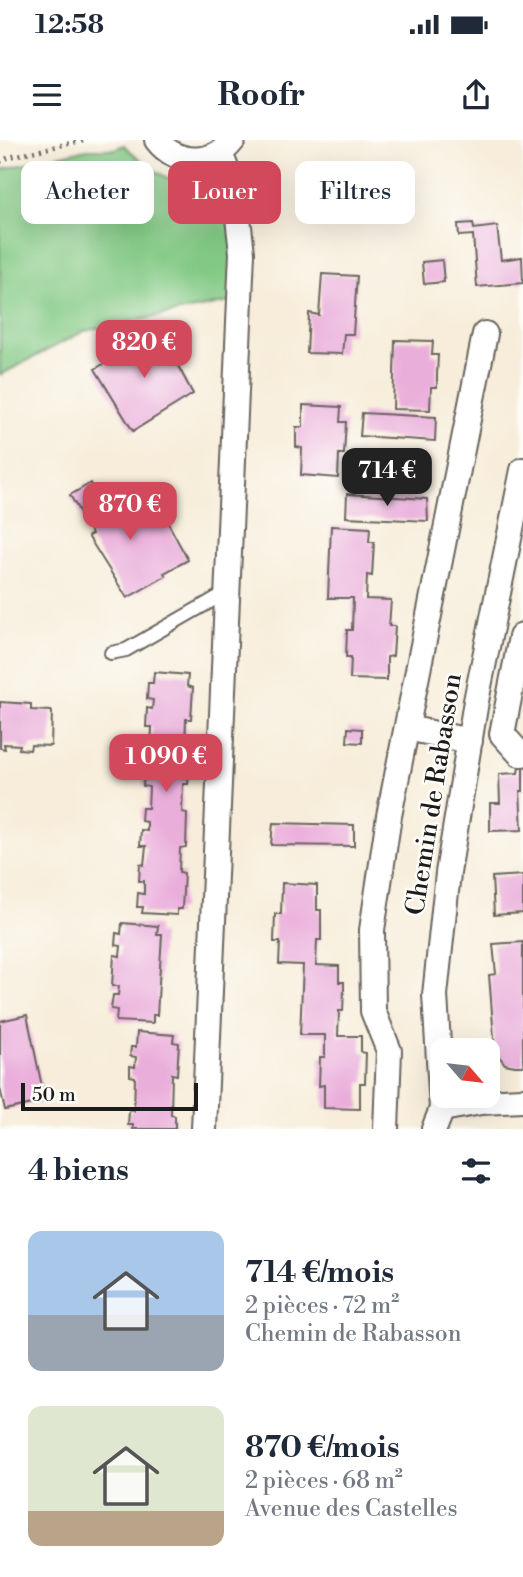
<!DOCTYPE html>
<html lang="fr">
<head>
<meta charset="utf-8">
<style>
  :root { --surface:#fff; --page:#f6f6f7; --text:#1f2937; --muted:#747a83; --accent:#d1495b }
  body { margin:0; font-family:"Libre Bodoni",serif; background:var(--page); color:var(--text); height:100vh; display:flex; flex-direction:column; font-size:26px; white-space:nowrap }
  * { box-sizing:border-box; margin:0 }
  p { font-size:23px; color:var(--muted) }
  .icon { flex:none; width:38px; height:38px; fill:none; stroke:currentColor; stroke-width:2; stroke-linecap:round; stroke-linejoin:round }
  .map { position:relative; height:989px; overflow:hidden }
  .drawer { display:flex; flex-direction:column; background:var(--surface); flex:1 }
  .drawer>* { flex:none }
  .hud { position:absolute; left:21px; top:21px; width:481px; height:63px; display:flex; gap:14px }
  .needle { width:46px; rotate:118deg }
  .buttons { position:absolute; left:430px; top:898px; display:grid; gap:14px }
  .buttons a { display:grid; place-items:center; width:70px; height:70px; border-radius:14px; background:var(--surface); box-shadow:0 7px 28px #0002; font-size:35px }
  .scale { position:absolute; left:21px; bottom:18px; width:177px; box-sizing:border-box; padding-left:7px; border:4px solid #1c1c1c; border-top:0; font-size:19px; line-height:24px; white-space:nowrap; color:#1c1c1c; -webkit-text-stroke:5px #fdfcf7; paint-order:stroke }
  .price { position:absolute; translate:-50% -60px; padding:0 16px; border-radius:14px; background:var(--accent); color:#fff; font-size:23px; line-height:46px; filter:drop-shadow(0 2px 4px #0008) }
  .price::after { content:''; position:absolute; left:50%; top:42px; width:21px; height:16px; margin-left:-10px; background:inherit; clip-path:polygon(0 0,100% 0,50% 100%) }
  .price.active { background:#222; color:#fff }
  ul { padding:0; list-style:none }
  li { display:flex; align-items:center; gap:21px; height:175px; padding:0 28px }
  li span { display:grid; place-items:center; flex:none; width:196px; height:140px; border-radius:14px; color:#555 }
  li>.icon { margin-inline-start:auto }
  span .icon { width:84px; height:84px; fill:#fffc; stroke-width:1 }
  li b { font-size:30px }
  h2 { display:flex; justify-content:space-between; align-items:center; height:84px; padding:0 28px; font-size:30px }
  .chip { padding:0 24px; border-radius:14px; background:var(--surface); box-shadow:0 7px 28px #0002; font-size:24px; line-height:63px }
  .chip.active { background:var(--accent); color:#fff }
  .status { display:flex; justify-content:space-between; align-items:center; height:49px; padding:0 35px; background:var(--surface); direction:ltr }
  .status svg { height:19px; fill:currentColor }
  header { display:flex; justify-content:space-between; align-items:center; height:91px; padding:0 28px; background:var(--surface); font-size:32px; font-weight:700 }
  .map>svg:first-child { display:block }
</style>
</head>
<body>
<div class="status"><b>12:58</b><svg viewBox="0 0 49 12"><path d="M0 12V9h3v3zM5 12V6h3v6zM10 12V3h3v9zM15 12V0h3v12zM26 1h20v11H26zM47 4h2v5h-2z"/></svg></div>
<header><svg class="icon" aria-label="menu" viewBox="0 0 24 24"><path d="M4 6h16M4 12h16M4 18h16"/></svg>Roofr<svg class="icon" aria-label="share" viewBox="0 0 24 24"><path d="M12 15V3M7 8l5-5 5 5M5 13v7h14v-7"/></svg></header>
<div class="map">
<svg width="523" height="989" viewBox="0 0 523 989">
  <rect width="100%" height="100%" fill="#fdfcf7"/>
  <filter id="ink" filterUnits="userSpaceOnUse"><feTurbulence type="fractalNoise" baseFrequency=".0143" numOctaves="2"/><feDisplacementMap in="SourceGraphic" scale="14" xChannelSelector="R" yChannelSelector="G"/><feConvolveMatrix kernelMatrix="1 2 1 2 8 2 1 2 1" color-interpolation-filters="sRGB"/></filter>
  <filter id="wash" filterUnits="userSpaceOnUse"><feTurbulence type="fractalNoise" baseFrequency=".00686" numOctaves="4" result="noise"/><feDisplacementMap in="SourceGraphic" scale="28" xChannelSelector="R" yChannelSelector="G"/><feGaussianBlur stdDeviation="1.57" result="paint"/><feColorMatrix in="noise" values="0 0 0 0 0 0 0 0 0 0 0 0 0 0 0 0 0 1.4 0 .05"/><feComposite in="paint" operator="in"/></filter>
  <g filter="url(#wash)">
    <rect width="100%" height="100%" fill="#f7edda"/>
    <path fill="#82c984" stroke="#4f7250" stroke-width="2" d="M124,5C159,38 186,53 235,51L240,160L84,191L0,235V30L87,9H115Z"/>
    <g id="blocks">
      <path fill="#eaaedb" d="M473,83L474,89L497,86L501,120L522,117L523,143L477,147L473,95L459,96L458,84Z
        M442,120L444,142L424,144L422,122Z
        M322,134L357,136L353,194H344L342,214L307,213L309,173L319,175Z
        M154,190L166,212L169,209L193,254L133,291L95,229L118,215L115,211Z
        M395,200L433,201L432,215H438L437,235V247H431L430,270L393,269Z
        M303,265L341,267L340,282H346L344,314H339L338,338L301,335L302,308L296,307V287H303Z
        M362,273L436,277L435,301L360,296Z
        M91,343L113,382L151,362L163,383L167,381L188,420L164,433L166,436L127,458L88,396L92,394L70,355Z
        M347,354L427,359L428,381L346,377Z
        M331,386L370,388L369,402H374L372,436L367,435L366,459L391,460L389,486H395L393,516L387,517V540L350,539L351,517H346L347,490H352L353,458H328Z
        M154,532L188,535L187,546L193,548L191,579H186L185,607L191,608L188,644H183L182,672L187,673L186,707L180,708L179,732L184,733L182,769H177V775L142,773L143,767H137L138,753L144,754V741H139L140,724L144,725L146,706H140L141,690L147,691V682L141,681L142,668H148L149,647L143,646L144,633L150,634V625H144L146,608H151L152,587H146L147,568L152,569L153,560L147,559L148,543H153Z
        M0,562L31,564V570L52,571L51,606L31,605L30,610L19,609L20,605L4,604L5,609L0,608Z
        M348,588L362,589V603L347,602Z
        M520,622H523V651H520L522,690L490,691V663H500L499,634L518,633Z
        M273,683L354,685V706L271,705Z
        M523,735V773L494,775L492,737Z
        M282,743L317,745V770H321V800H317L316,825L339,826V842H344V850L343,871H339L338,896H361V912L366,913L365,943H360V969L324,968V945L319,946L320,917H325V895H300L303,825L279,824L280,802H274L275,774H281Z
        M122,783L158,786L157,794H162L157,875H153V883L116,881L117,870L111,869L113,855H118L119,846H112L114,815L120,816L121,806L115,805L116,793L121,794Z
        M523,802V926H515L505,924L495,911L489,835L496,834L493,804Z
        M27,875L45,961L5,970L0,948V881Z
        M137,892L174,895L173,902L179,903L177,935L172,934L171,975L175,976V989H133V985H128L129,971H134L135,937L130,936V926L135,927L136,917L130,916L131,907H136Z"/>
    </g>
  </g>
  <g filter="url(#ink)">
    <use href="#blocks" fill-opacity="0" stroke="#69655e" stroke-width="2"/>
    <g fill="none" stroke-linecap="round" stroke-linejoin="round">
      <defs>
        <path id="service" d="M111,513L126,510L227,452"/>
        <path id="minor" d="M157,0C176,25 213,27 233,0
          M523,495L521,497L502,594L520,614H523
          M407,588L470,601
          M442,969L481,962L523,960
          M204,989L242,113L235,51L220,13
          M386,989L389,911L373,871L372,790L389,676L485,194
          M434,989L442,969L435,855L448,733L476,561L523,330"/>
      </defs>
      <use href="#service" stroke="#69655e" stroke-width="16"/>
      <use href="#minor" stroke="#69655e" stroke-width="28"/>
      <path stroke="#69655e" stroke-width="4.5" stroke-dasharray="2 5" stroke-linecap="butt" d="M0,22L9,17L85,0"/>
      <use href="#service" stroke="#fff" stroke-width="12"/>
      <use href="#minor" stroke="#fff" stroke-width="24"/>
    </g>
  </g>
  <g text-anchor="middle" stroke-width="5" stroke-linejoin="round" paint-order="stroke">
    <g font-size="26" fill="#1c1c1c" stroke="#fdfcf7">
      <text transform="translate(433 654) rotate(-81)" y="9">Chemin de Rabasson</text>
    </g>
  </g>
</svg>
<div class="buttons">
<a><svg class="needle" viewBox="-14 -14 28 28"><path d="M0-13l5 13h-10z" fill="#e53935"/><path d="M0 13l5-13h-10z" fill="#747a83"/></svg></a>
</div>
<div class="scale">50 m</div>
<b class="price" style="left:144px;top:240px">820 €</b>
<b class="price active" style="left:387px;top:368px">714 €</b>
<b class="price" style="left:130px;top:402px">870 €</b>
<b class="price" style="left:166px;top:654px">1 090 €</b>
<div class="hud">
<a class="chip">Acheter</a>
<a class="chip active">Louer</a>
<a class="chip">Filtres</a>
</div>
</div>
<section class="drawer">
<h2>4 biens<svg class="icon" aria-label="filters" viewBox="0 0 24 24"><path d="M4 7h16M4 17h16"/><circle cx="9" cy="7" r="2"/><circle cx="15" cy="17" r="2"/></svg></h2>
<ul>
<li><span style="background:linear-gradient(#a9c7e8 60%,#9aa5b1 0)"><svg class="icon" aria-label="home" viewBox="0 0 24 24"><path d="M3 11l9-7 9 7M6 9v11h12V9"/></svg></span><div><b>714 €/mois</b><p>2 pièces · 72 m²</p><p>Chemin de Rabasson</p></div></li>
<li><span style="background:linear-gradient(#dfe7d0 75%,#b9a48a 0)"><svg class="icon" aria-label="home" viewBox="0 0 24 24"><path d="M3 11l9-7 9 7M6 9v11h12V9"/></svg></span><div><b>870 €/mois</b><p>2 pièces · 68 m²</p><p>Avenue des Castelles</p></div></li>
</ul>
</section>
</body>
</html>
